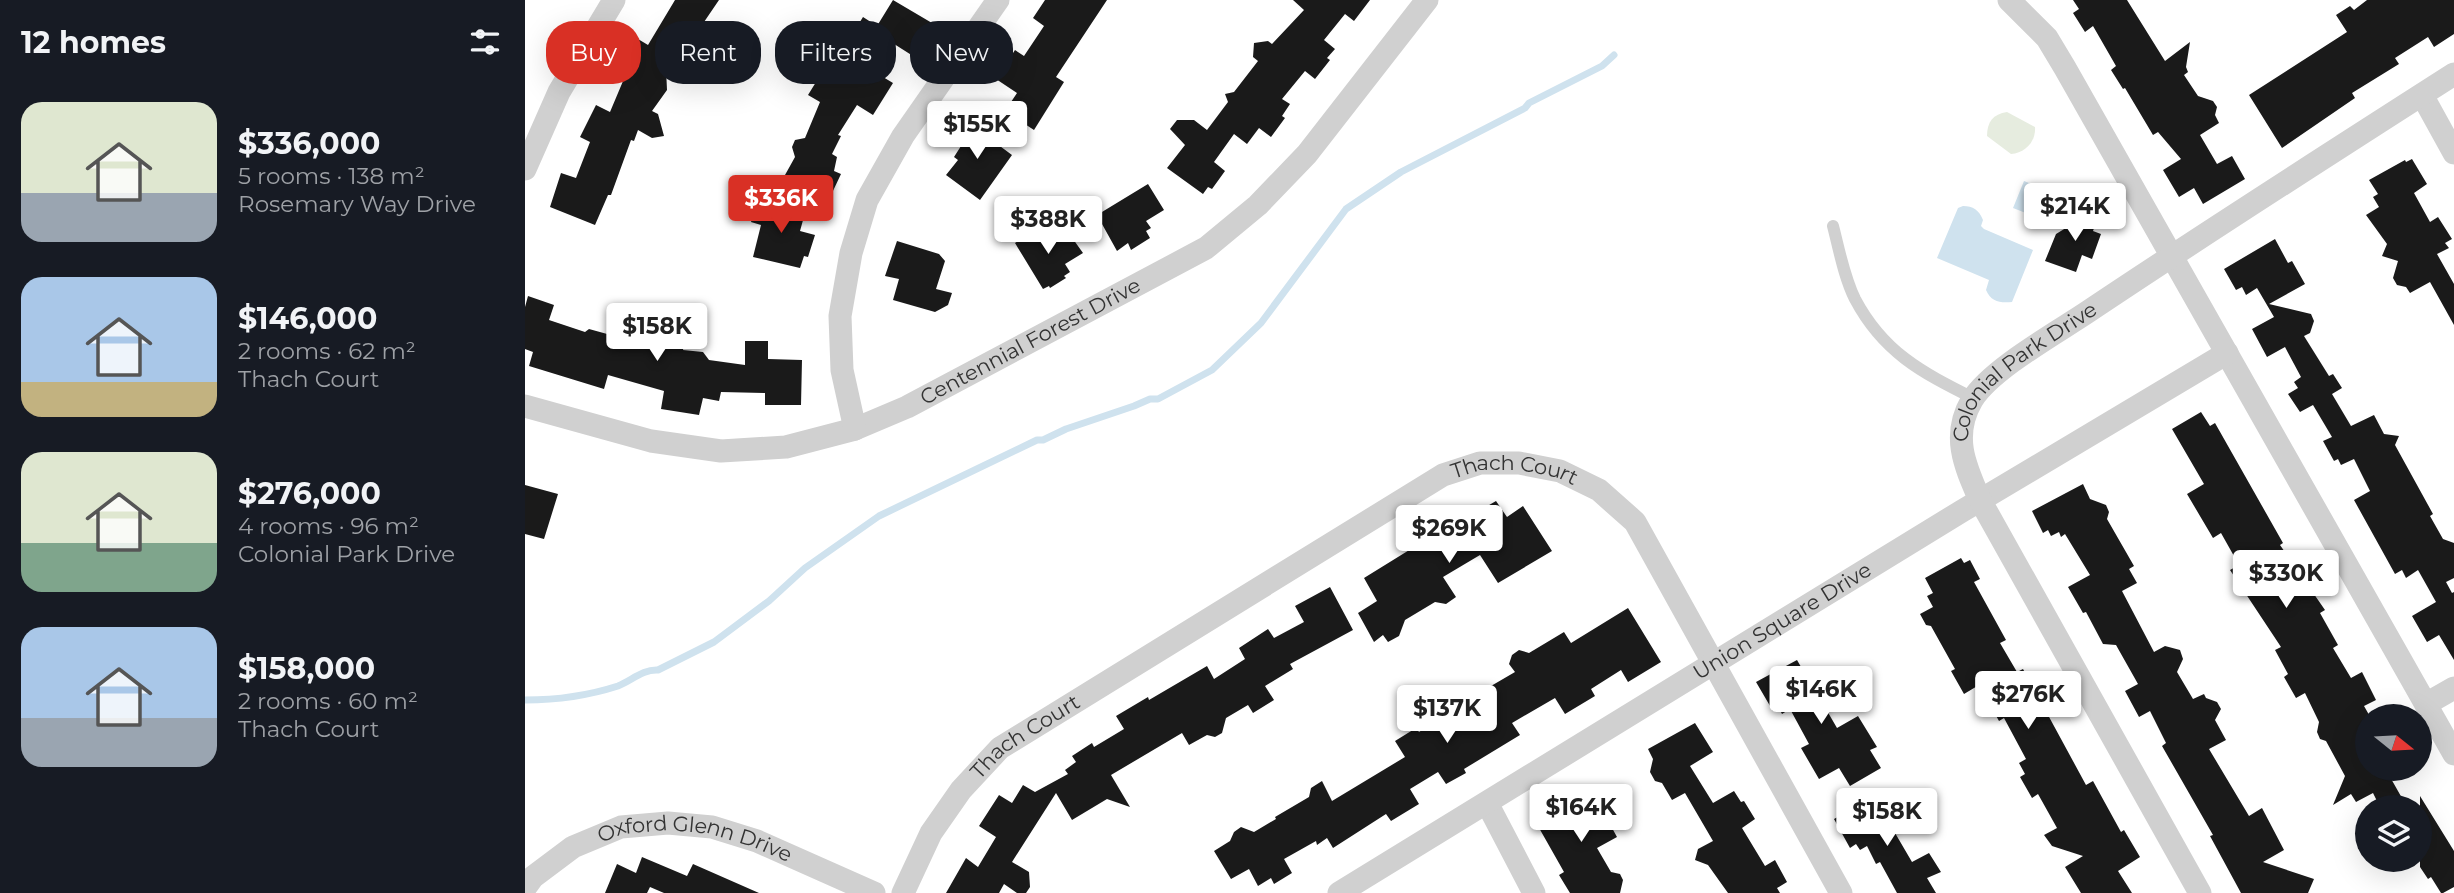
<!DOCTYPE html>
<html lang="en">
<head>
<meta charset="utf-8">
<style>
  :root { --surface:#171b24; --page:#242831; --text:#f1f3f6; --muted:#9ea1a6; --accent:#d93025 }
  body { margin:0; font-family:Montserrat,sans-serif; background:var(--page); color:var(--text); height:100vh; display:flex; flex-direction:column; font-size:26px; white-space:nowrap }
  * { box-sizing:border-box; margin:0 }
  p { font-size:23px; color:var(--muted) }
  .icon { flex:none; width:38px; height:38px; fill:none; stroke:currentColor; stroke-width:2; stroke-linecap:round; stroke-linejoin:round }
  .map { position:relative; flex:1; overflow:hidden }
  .sheet { display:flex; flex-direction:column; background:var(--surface); width:525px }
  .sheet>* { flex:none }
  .top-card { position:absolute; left:21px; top:21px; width:665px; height:63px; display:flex; gap:14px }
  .needle { width:46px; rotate:108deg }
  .buttons { position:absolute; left:1830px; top:704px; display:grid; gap:14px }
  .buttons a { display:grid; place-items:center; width:77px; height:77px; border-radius:50%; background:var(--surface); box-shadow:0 7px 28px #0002; font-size:35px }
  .price { position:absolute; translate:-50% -60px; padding:0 16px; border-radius:7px; background:#fff; color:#222; font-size:23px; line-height:46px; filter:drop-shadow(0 2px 4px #0008) }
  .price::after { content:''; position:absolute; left:50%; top:42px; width:21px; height:16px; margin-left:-10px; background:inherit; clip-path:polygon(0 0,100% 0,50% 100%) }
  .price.current { background:var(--accent); color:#fff }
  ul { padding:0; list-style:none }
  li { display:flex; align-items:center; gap:21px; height:175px; padding:0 21px }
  li span { display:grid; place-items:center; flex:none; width:196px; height:140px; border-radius:21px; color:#555 }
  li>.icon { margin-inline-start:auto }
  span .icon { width:84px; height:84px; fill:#fffc; stroke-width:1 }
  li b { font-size:30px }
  h2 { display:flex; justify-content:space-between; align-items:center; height:84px; padding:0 21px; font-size:30px }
  .tag { padding:0 24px; border-radius:28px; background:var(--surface); box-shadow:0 7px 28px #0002; font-size:24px; line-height:63px }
  .tag.current { background:var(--accent); color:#fff }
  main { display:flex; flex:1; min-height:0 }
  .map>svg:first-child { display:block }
</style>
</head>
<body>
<main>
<section class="sheet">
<h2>12 homes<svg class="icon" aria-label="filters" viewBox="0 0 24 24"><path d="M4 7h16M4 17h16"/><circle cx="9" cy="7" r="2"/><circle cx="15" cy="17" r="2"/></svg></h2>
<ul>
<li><span style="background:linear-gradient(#dfe7d0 65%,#9aa5b1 0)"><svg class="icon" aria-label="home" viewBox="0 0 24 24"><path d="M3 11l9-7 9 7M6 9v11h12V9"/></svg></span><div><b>$336,000</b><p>5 rooms · 138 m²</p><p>Rosemary Way Drive</p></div></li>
<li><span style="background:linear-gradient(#a9c7e8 75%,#c2b280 0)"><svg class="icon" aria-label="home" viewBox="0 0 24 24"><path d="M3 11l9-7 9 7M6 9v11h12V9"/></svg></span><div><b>$146,000</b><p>2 rooms · 62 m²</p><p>Thach Court</p></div></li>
<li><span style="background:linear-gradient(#dfe7d0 65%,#7fa58c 0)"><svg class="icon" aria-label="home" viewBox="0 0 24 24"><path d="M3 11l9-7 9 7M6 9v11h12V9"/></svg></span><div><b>$276,000</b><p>4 rooms · 96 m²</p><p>Colonial Park Drive</p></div></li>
<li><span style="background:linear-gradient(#a9c7e8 65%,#9aa5b1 0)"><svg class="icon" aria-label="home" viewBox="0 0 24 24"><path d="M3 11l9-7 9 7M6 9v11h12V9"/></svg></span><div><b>$158,000</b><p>2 rooms · 60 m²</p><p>Thach Court</p></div></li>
</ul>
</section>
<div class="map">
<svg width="1929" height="893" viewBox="0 0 1929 893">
  <rect width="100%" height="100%" fill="#fff"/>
  <path fill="#e6ecdf" d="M1482,112L1510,127C1511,142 1500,153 1486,154L1462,136C1462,122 1468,114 1482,112Z"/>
  <path fill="#cfe2ee" d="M1499,181L1527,192L1516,219L1488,208Z
    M1438,206C1448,206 1454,210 1458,220L1456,226L1459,229L1508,250L1487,302C1475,303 1466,302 1461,290L1464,280L1412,258L1433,208Z"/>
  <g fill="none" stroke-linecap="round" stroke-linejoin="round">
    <path stroke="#cfe2ee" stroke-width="7" d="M0,700C32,700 62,696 93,686C106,681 118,669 133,670L189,642L244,601L280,568L354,516L512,440H518L541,429L609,406L625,399H633L687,370L736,323L821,209L876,172L1000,108L1004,103L1077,66L1089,55"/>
  </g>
  <path fill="#1a1a1a" d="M150,0H194L162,47L174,55L171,59L178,80L141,68L142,90L127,111L133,114L139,136L127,138L113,130L109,141L106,140L86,195H83L70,225L25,207L36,173L51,178L65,142L55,137L71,105L85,112L101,74L91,68L98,59L95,57L108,36L123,45Z
    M368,0L407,23L388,56L366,42L348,71L368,83L348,115L332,105L313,135L316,136L307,154L312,157L309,171L316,174L307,193L299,189L297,194L260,175L270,157L267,147L270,140L280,138L295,102L283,95L296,74L311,84L335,44L325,38L338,17L352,26Z
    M520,0H582L531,77L539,82L509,130L480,111L492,93L471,79L490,50L499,56L519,26L508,18Z
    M768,0H845L829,21L820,14L799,40L810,49L802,58L805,60L790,79L780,71L757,99L765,104L757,116L760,118L746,137L734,128L722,144L709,134L689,162L700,171L687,189L683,187L678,194L642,168L660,145L645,129L652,120H669L682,130L703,102L700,94L709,92L733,61L728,57L729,43L743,41L747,44L779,10Z
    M1548,0H1602L1640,61L1665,42L1661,67L1663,72L1659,75L1673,96L1688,101L1692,107L1690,115L1694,123L1675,135L1692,164L1707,156L1720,179L1678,204L1669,188L1654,197L1638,170L1656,159L1633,132L1628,135L1600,88L1598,89L1586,70L1591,66L1568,26L1560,32L1548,13L1554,9Z
    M1842,0H1929V34L1909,47L1903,37L1870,58L1874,64L1827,93L1830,98L1757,148L1724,95L1822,32L1811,15L1825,6L1829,10Z
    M441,121L487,155L455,200L421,175L433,160L429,157L436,146L428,140Z
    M1887,159L1902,184L1889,193L1905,222L1913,217L1927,239L1920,243L1924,248L1912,254L1929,284V325L1905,282L1885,293L1881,287L1872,285L1868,278L1873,261L1857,256L1862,244L1841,215L1854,207L1848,197L1853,194L1844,180L1880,160L1881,162Z
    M623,184L639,210L621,221L626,228L621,231L625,238L606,250L603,243L592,251L572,215Z
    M233,200L280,213L275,231L290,235L283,257L279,256L275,268L228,257L236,225L226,222Z
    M1577,206L1568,231L1576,234L1567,259L1557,255L1551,272L1520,261L1531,234Z
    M517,226L527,242L543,232L558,253L540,264L545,272L539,276L541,278L525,288L524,286L518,289L490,243Z
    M1750,239L1763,263L1767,261L1780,284L1744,304L1786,314L1789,321L1785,333L1779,336L1804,376L1808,374L1817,388L1807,394L1826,426L1849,415L1859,434L1874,436L1870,445L1908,514L1905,516L1918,539L1929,543V578L1921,582L1927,593L1929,592V660L1914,635L1902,642L1887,616L1911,602L1893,570L1881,578L1877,570L1870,574L1829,500L1845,491L1829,459L1816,465L1813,459L1809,461L1798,441L1807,437L1788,405L1775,412L1763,394L1773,388L1769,382L1776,377L1760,347L1742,357L1727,329L1749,317L1732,288L1721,295L1717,287L1711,290L1699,269Z
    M372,241L414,254L420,261L411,289L427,293L423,305L410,312L368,300L374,279L360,276Z
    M3,296L29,305L24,320L60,332L64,329L93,337L95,329L126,338L144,341L154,308L165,311L158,350L178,352L184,360L220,365V341H243V359L277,360L276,405H240V393L196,392L194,401L178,398L174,415L136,409L139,391L83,375L79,389L4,366L8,352L0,349V307Z
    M1676,412L1685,426L1690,423L1758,543L1755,545L1800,610L1795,613L1813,645L1808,648L1826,678L1837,672L1851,700L1839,706L1843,713V768H1860L1882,807H1855L1848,793L1831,802L1826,794L1808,805L1820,776L1801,741L1795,739L1792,732L1794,722L1780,693L1771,698L1759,677L1763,674L1750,650L1756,647L1705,570L1714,565L1696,533L1688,538L1662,494L1679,484L1647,429Z
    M1558,484L1565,499L1581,505L1584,512L1582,519L1609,566L1604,569L1612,583L1597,591L1629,652L1640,646L1655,650L1658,659L1652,672L1668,699L1679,694L1681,698L1692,702L1696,709L1690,720L1701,740L1684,749L1724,816L1737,808L1759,850L1738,862L1789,879L1783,893H1716L1685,836L1688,835L1637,746L1641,743L1625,711L1614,717L1600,691L1613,684L1591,645L1578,644L1561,612L1558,613L1543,587L1565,575L1540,534L1536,537L1534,532L1526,536L1523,530L1518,533L1507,511Z
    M0,485L33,494L19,539L0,534Z
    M971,501L982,517L998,506L1027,551L973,583L955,555L918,577L931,597L921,604L910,602L880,620L874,636L863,642L858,635L849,642L833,613L852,601L839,578L894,544L891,539L910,527L912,529L921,523L925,528Z
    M1436,558L1439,563L1445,560L1455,579L1449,582L1481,640L1475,643L1492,672L1498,669L1561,785L1568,781L1596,832L1599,830L1615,857L1593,871L1607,893H1556L1540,867L1558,856L1527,846L1519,835L1532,828L1513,794L1507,798L1495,777L1500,774L1494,763L1501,759L1479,718L1474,721L1454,685L1439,694L1426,671L1430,669L1406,626L1401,625L1395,614L1408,607L1402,596L1408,593L1400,578Z
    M805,587L828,630L765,664L768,669L740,686L749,700L728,713L723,705L701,718L697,733L690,737L682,735L664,745L657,733L586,775L605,807L582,799L547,820L531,793L487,862L504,872L505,887L501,893H492L479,884L474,893H421L441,858L453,867L471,837L454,826L474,795L487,803L498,785L510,792L543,774L540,770L551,762L547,756L567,743L569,747L599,729L591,716L623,697L624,700L682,666L689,679L720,659L714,648L743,629L749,638L779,622L770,606Z
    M1103,608L1136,662L1103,682L1096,670L1066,689L1070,696L1040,714L1030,698L987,723L995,735L939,769L941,773L921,784L913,772L885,789L894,804L866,821L861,814L808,848L802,838L792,845L791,841L759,859L767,873L749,884L746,878L733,886L724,869L706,879L689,851L705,841L709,832L716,827L729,832L751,819L750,817L784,797L786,788L797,781L807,801L880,757L870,741L891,728L894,732L913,720L915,724L957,699L954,693L990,672L984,664L987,655L994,650L1004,653L1039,632L1046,643Z
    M1272,660L1283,679L1292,681L1296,688L1294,697L1312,728L1333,716L1352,747L1345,750L1356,768L1325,786L1314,768L1294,779L1276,748L1284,744L1265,709L1257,714L1254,708L1248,711L1231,682Z
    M1170,723L1188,752L1165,766L1188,803L1209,791L1216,802L1219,801L1230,819L1217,828L1240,866L1250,860L1262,882L1252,888L1255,893H1203L1183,865L1170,860L1173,849L1188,841L1160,793L1147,800L1137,783L1130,781L1125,772L1128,759L1123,749Z
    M1065,788L1092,837L1072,848L1086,872L1095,874L1098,880L1095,893H1045L1034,875L1039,872L1009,819Z
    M1895,796L1929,851V887L1918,893H1916L1906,877L1903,879L1895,867Z
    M1349,797L1387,862L1404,853L1416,872L1402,878L1411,893H1372L1355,862L1351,864L1342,846L1335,850L1331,844L1325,848L1309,819Z
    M117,857L162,876L168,864L234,893H139L125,887L122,893H80L92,864L111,873Z"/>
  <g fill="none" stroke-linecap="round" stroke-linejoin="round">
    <path stroke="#d0d0d0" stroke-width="12" d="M1308,226C1314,249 1319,277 1330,299C1358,352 1396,372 1448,398"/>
    <g stroke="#d0d0d0" stroke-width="23">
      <path d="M1484,0L1522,38L1540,68L1929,754"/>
      <path d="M1897,95L1929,153"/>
      <path d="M0,169L34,92L89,0"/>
      <path id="s1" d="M0,406L126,441L196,451L261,447L330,429L382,407L681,248L733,205L782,154L902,0"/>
      <path d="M330,429L317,370L315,316L326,253L342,200L378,136L473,0"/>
      <path d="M1901,704L1929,688"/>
      <path d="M962,803L1009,893"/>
      <path id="s2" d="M0,888L8,877L48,847L96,827L143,823L187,827L232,841L349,893"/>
      <path id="s3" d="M378,893L406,833L436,790L475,748L918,475L955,463H994L1035,471L1074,490L1110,522L1316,893"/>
      <path id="s4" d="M814,893L1437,511L1702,353"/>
      <path id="s5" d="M1675,893L1455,500C1440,466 1426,436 1447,400C1466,369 1533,332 1564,311C1685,230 1807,152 1929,74"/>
    </g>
  </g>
  <g text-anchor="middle" stroke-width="7" stroke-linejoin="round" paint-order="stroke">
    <g font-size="21" fill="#333" stroke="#fff">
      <text dy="7" stroke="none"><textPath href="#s1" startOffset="534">Centennial Forest Drive</textPath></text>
      <text dy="7" stroke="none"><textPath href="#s5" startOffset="611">Colonial Park Drive</textPath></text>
      <text dy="7" stroke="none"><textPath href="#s3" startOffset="770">Thach Court</textPath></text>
      <text dy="7" stroke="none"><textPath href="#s4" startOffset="520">Union Square Drive</textPath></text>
      <text dy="7" stroke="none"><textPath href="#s3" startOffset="203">Thach Court</textPath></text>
      <text dy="7" stroke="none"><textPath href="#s2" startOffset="191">Oxford Glenn Drive</textPath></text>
    </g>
  </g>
</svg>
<div class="buttons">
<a><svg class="needle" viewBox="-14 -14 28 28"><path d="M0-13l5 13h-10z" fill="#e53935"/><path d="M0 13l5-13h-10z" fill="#9ea1a6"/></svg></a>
<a><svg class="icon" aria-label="layers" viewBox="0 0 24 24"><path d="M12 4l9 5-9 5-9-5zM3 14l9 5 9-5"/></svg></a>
</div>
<b class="price" style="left:452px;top:161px">$155K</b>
<b class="price current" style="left:256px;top:235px">$336K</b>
<b class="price" style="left:1550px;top:243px">$214K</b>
<b class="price" style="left:523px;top:256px">$388K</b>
<b class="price" style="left:132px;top:363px">$158K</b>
<b class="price" style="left:924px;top:565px">$269K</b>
<b class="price" style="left:1761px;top:610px">$330K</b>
<b class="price" style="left:1296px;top:726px">$146K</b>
<b class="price" style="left:1503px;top:731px">$276K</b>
<b class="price" style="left:922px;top:745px">$137K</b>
<b class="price" style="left:1056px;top:844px">$164K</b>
<b class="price" style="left:1362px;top:848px">$158K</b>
<div class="top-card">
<a class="tag current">Buy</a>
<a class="tag">Rent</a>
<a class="tag">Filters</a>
<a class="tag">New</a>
</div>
</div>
</main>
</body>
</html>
